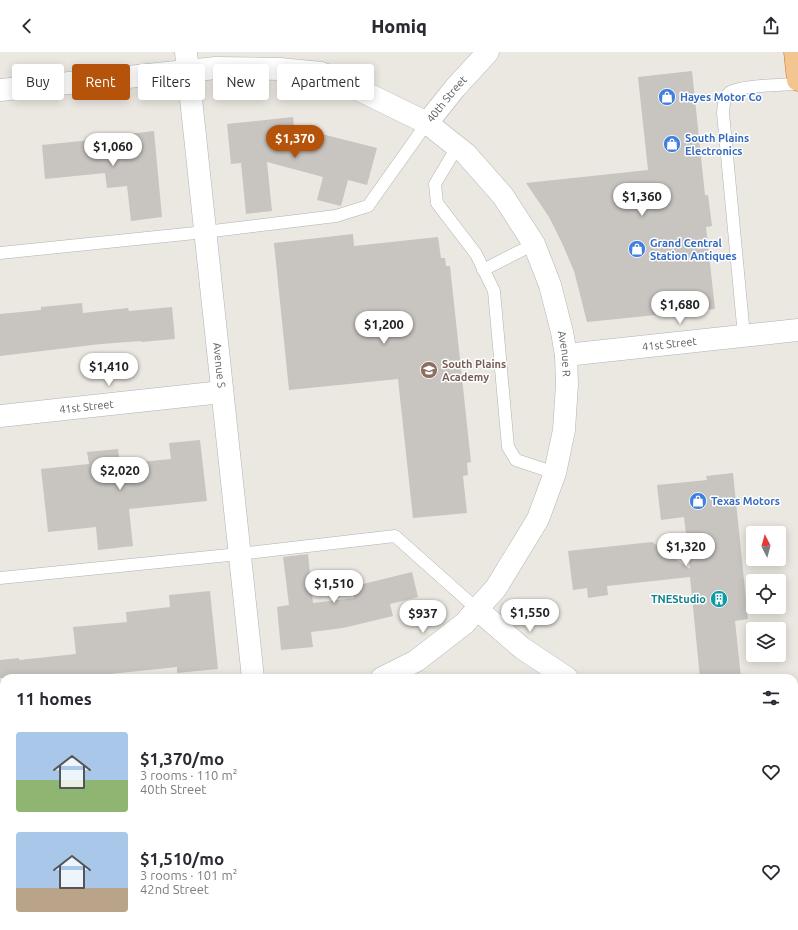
<!DOCTYPE html>
<html lang="en">
<head>
<meta charset="utf-8">
<style>
  :root { --surface:#fff; --page:#f2f2f3; --text:#2b2b33; --muted:#7c7c81; --accent:#b45309 }
  body { margin:0; font-family:Ubuntu,sans-serif; background:var(--page); color:var(--text); height:100vh; display:flex; flex-direction:column; font-size:15px; white-space:nowrap }
  * { box-sizing:border-box; margin:0 }
  p { font-size:13px; color:var(--muted) }
  .icon { flex:none; width:22px; height:22px; fill:none; stroke:currentColor; stroke-width:2; stroke-linecap:round; stroke-linejoin:round }
  .map { position:relative; flex:1; overflow:hidden }
  .side { position:absolute; left:0px; top:622px; width:798px; height:256px; display:flex; flex-direction:column; background:var(--surface); border-radius:12px 12px 0 0; box-shadow:0 2px 10px #0003 }
  .side>* { flex:none }
  .guide { position:absolute; left:12px; top:12px; width:400px; height:36px; display:flex; gap:8px }
  .needle { width:26px; rotate:354deg }
  .controls { position:absolute; left:746px; top:474px; display:grid; gap:8px }
  .controls a { display:grid; place-items:center; width:40px; height:40px; border-radius:4px; background:var(--surface); box-shadow:0 2px 10px #0003; font-size:20px }
  .price { position:absolute; translate:-50% -34px; padding:0 9px; border-radius:14px; background:#fff; color:#222; font-size:13px; line-height:26px; filter:drop-shadow(0 1px 2px #0008) }
  .price::after { content:''; position:absolute; left:50%; top:24px; width:12px; height:9px; margin-left:-6px; background:inherit; clip-path:polygon(0 0,100% 0,50% 100%) }
  .price.on { background:var(--accent); color:#fff }
  ul { padding:0; list-style:none }
  li { display:flex; align-items:center; gap:12px; height:100px; padding:0 16px }
  li span { display:grid; place-items:center; flex:none; width:112px; height:80px; border-radius:4px; color:#555 }
  li>.icon { margin-inline-start:auto }
  span .icon { width:48px; height:48px; fill:#fffc; stroke-width:1 }
  li b { font-size:17px }
  h2 { display:flex; justify-content:space-between; align-items:center; height:48px; padding:0 16px; font-size:17px }
  .tag { padding:0 14px; border-radius:4px; background:var(--surface); box-shadow:0 2px 10px #0003; font-size:14px; line-height:36px }
  .tag.on { background:var(--accent); color:#fff }
  header { display:flex; justify-content:space-between; align-items:center; height:52px; padding:0 16px; background:var(--surface); font-size:18px; font-weight:800 }
  .map>svg:first-child { display:block }
</style>
</head>
<body>
<header><svg class="icon" aria-label="back" viewBox="0 0 24 24"><path d="M15 5l-7 7 7 7"/></svg>Homiq<svg class="icon" aria-label="share" viewBox="0 0 24 24"><path d="M12 15V3M7 8l5-5 5 5M5 13v7h14v-7"/></svg></header>
<div class="map">
<svg width="798" height="878" viewBox="0 0 798 878">
  <rect width="100%" height="100%" fill="#ebe7e1"/>
  <path fill="#c8c4c0" d="M692,19L705,143H708L712,174L706,175L715,257L587,270L574,219L562,191L549,165L526,131L648,118L638,25Z
    M293,65L294,75L377,96L367,133L348,128L341,154L317,148L323,125L267,110L272,159L246,162L241,111L231,112L227,72Z
    M154,79L162,165L131,169L127,134L107,136L105,121L45,127L42,93L101,87V85Z
    M353,182L354,194L438,185L441,206H445L446,214H450L471,410L467,411L468,423L463,424L467,461L413,466L398,327L289,338L274,191Z
    M82,251L83,261L128,256L129,259L172,255L175,287L141,290V289L101,292L0,304V262L41,258V255Z
    M200,388L207,449L129,457L133,494L98,498L96,475L48,480L41,417L89,412L87,400L118,397L120,412L171,407L169,391Z
    M733,421L748,567L735,569L741,626H700L690,525L607,534L608,543L588,546L587,536L573,538L568,499L652,490L690,517L684,465L661,468L657,433L707,428L706,424Z
    M308,502L313,551L354,546L351,535L412,520L418,545L390,552L393,564L343,576L311,580L313,595L281,598L277,555L289,553L283,505Z
    M210,539L218,617L177,621V615L72,626H0V608L19,606V608L76,602L73,575L127,570L126,560L170,555L169,543Z"/>
  <g fill="none" stroke-linecap="round" stroke-linejoin="round">
    <defs>
      <path id="lane" d="M457,95L435,132L437,151L476,202L494,239L508,395L516,408L555,421
        M0,201L205,180L336,164L368,154L427,71
        M483,218L534,192
        M744,284L723,61C724,54 723,46 729,41C738,33 785,33 798,32
        M0,526L239,502L395,484L477,557
        M794,827H798
        M0,851L4,850"/>
      <g id="street">
        <path id="s1" d="M186,0L253,626"/>
        <path id="s2" d="M566,303L798,278"/>
        <path id="s3" d="M0,364L222,340"/>
        <path d="M382,626L416,609L465,571L477,557"/>
        <path d="M0,688H4"/>
        <path d="M280,874V878"/>
        <path d="M473,878L478,874"/>
      </g>
      <g id="secondary">
        <path id="s4" d="M0,38L216,16L280,17L321,21L337,27L427,71L466,102L503,144L534,192L550,233L562,280L566,303L567,332L564,378L555,421L538,467L496,536L477,557L522,596L567,626"/>
        <path id="s5" d="M427,71L455,36L488,0"/>
        <path d="M794,673H798"/>
      </g>
      <path id="highway" d="M795,0L798,28"/>
    </defs>
    <use href="#lane" stroke="#aeb3b5" stroke-width="13"/>
    <use href="#street" stroke="#aeb3b5" stroke-width="23"/>
    <use href="#secondary" stroke="#b0b5b7" stroke-width="23"/>
    <use href="#highway" stroke="#d77114" stroke-width="23"/>
    <use href="#lane" stroke="#fff" stroke-width="12"/>
    <use href="#street" stroke="#fff" stroke-width="22"/>
    <use href="#secondary" stroke="#fff" stroke-width="22"/>
    <use href="#highway" stroke="#f3c590" stroke-width="22"/>
  </g>
  <defs>
    <symbol id="shop-disc" viewBox="-11 -11 22 22"><circle r="9.5" fill="#3f7fe0" stroke="#fff"/><path d="M-5-2.5h2.3a2.7 3.5 0 0 1 5.4 0H5L5.5 6h-11ZM-1.5-2.5h3a1.5 2.3 0 0 0-3 0Z" fill="#fff"/></symbol>
    <symbol id="university-disc" viewBox="-11 -11 22 22"><circle r="9.5" fill="#8d6e63" stroke="#fff"/><path d="M0-5L7-2L0 1L-7-2ZM-4 1L0 2.5L4 1V4Q0 6-4 4Z" fill="#fff"/></symbol>
    <symbol id="building-disc" viewBox="-11 -11 22 22"><circle r="9.5" fill="#0f9aa8" stroke="#fff"/><path d="M-4-6H4V6H1V3H-1V6H-4ZM-2.5-4.3h1.7v1.8h-1.7ZM.8-4.3h1.7v1.8H.8ZM-2.5-1h1.7V.8h-1.7ZM.8-1h1.7V.8H.8Z" fill="#fff"/></symbol>
  </defs>
  <g fill-rule="evenodd">
    <use href="#shop-disc" x="657" y="35" width="20" height="20"/>
    <use href="#shop-disc" x="662" y="82" width="20" height="20"/>
    <use href="#shop-disc" x="627" y="187" width="20" height="20"/>
    <use href="#university-disc" x="419" y="308" width="20" height="20"/>
    <use href="#shop-disc" x="688" y="439" width="20" height="20"/>
    <use href="#building-disc" x="709" y="537" width="20" height="20"/>
  </g>
  <g text-anchor="middle" stroke-width="3" stroke-linejoin="round" paint-order="stroke">
    <g font-size="11" font-weight="bold" fill="#366cbe" stroke="#fff" text-anchor="start">
      <text x="680" y="49">Hayes Motor Co</text>
      <text x="685" y="90">South Plains<tspan x="685" dy="13">Electronics</tspan></text>
      <text x="650" y="195">Grand Central<tspan x="650" dy="13">Station Antiques</tspan></text>
      <text x="711" y="453">Texas Motors</text>
    </g>
    <g font-size="11" fill="#595e60" stroke="#fff">
      <text dy="4" stroke="none"><textPath href="#s5" startOffset="31">40th Street</textPath></text>
      <text dy="4" stroke="none"><textPath href="#s2" startOffset="104">41st Street</textPath></text>
      <text dy="4" stroke="none"><textPath href="#s4" startOffset="717">Avenue R</textPath></text>
      <text dy="4" stroke="none"><textPath href="#s1" startOffset="315">Avenue S</textPath></text>
      <text dy="4" stroke="none"><textPath href="#s3" startOffset="87">41st Street</textPath></text>
    </g>
    <g font-size="11" font-weight="bold" fill="#785e54" stroke="#fff" text-anchor="start">
      <text x="442" y="316">South Plains<tspan x="442" dy="13">Academy</tspan></text>
    </g>
    <g font-size="11" font-weight="bold" fill="#0d838f" stroke="#fff" text-anchor="end">
      <text x="706" y="551">TNEStudio</text>
    </g>
  </g>
</svg>
<div class="controls">
<a><svg class="needle" viewBox="-14 -14 28 28"><path d="M0-13l5 13h-10z" fill="#e53935"/><path d="M0 13l5-13h-10z" fill="#7c7c81"/></svg></a>
<a><svg class="icon" aria-label="locate" viewBox="0 0 24 24"><circle cx="12" cy="12" r="6"/><path d="M12 2v4M12 18v4M2 12h4M18 12h4"/></svg></a>
<a><svg class="icon" aria-label="layers" viewBox="0 0 24 24"><path d="M12 4l9 5-9 5-9-5zM3 14l9 5 9-5"/></svg></a>
</div>
<b class="price on" style="left:295px;top:107px">$1,370</b>
<b class="price" style="left:113px;top:115px">$1,060</b>
<b class="price" style="left:642px;top:165px">$1,360</b>
<b class="price" style="left:680px;top:273px">$1,680</b>
<b class="price" style="left:384px;top:293px">$1,200</b>
<b class="price" style="left:109px;top:335px">$1,410</b>
<b class="price" style="left:120px;top:439px">$2,020</b>
<b class="price" style="left:686px;top:515px">$1,320</b>
<b class="price" style="left:334px;top:552px">$1,510</b>
<b class="price" style="left:530px;top:581px">$1,550</b>
<b class="price" style="left:423px;top:582px">$937</b>
<div class="guide">
<a class="tag">Buy</a>
<a class="tag on">Rent</a>
<a class="tag">Filters</a>
<a class="tag">New</a>
<a class="tag">Apartment</a>
</div>
<section class="side">
<h2>11 homes<svg class="icon" aria-label="filters" viewBox="0 0 24 24"><path d="M4 7h16M4 17h16"/><circle cx="9" cy="7" r="2"/><circle cx="15" cy="17" r="2"/></svg></h2>
<ul>
<li><span style="background:linear-gradient(#a9c7e8 60%,#8fb573 0)"><svg class="icon" aria-label="home" viewBox="0 0 24 24"><path d="M3 11l9-7 9 7M6 9v11h12V9"/></svg></span><div><b>$1,370/mo</b><p>3 rooms · 110 m²</p><p>40th Street</p></div><svg class="icon" aria-label="heart" viewBox="0 0 24 24"><path d="M12 20l-8-8c-3-5 5-10 8-4 3-6 11-1 8 4z"/></svg></li>
<li><span style="background:linear-gradient(#a9c7e8 70%,#b9a48a 0)"><svg class="icon" aria-label="home" viewBox="0 0 24 24"><path d="M3 11l9-7 9 7M6 9v11h12V9"/></svg></span><div><b>$1,510/mo</b><p>3 rooms · 101 m²</p><p>42nd Street</p></div><svg class="icon" aria-label="heart" viewBox="0 0 24 24"><path d="M12 20l-8-8c-3-5 5-10 8-4 3-6 11-1 8 4z"/></svg></li>
</ul>
</section>
</div>
</body>
</html>
